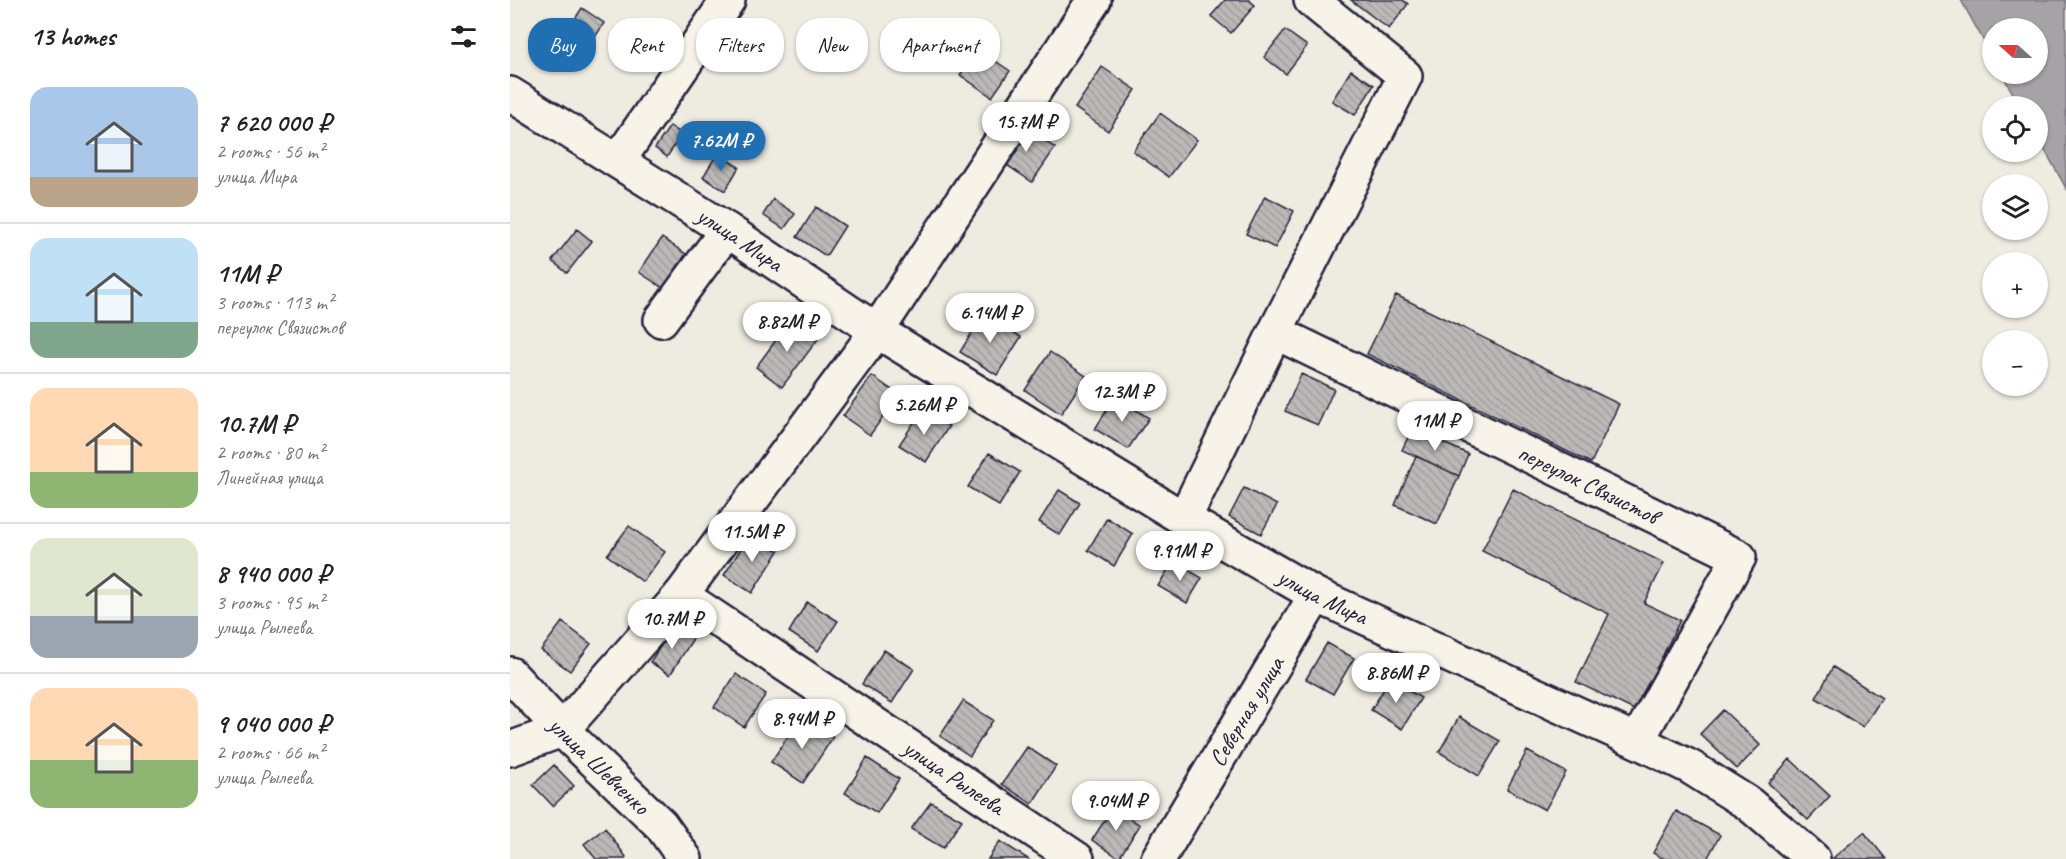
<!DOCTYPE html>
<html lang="en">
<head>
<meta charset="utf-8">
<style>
  :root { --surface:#fff; --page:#f6f6f6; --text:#222; --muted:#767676; --line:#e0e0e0; --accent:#1f6fb2 }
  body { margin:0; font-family:Caveat,sans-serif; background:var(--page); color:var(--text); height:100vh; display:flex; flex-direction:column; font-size:22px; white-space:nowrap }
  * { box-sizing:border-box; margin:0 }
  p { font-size:20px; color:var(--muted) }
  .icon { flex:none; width:33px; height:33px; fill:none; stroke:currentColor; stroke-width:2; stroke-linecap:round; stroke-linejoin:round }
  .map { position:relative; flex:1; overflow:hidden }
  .panel { display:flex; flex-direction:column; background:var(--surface); width:510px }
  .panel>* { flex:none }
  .top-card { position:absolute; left:18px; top:18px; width:570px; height:54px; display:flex; gap:12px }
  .needle { width:39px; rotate:291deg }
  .buttons { position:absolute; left:1472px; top:18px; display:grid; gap:12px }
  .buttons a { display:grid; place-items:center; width:66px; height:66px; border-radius:50%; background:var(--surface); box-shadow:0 2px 4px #0004; font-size:30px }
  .price { position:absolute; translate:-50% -51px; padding:0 14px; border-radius:21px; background:#fff; color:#222; font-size:20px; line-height:39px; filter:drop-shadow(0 2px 3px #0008) }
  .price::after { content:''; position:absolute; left:50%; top:36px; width:18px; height:14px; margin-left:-9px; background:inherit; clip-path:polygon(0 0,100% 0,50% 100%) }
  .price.active { background:var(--accent); color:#fff }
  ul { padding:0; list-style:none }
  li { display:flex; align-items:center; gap:18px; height:150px; padding:0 30px }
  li+li { border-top:2px solid var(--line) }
  li span { display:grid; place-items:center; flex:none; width:168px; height:120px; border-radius:18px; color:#555 }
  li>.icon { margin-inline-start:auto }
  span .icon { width:72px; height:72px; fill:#fffc; stroke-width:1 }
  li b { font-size:26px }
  h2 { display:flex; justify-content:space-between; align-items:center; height:72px; padding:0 30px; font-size:26px }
  .chip { padding:0 21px; border-radius:24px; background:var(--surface); box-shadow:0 2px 4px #0004; font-size:21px; line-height:54px }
  .chip.active { background:var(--accent); color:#fff }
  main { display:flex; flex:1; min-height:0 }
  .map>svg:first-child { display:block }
</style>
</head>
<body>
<main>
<section class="panel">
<h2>13 homes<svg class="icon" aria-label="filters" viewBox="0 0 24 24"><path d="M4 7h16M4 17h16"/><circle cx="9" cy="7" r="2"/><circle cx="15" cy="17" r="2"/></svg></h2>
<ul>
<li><span style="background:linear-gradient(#a9c7e8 75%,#b9a48a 0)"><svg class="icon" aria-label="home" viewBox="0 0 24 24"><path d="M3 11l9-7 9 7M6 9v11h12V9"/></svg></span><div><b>7 620 000 ₽</b><p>2 rooms · 56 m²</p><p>улица Мира</p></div></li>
<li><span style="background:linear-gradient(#bfe0f5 70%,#7fa58c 0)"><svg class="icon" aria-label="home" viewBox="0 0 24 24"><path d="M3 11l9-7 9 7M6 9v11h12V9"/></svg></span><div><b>11M ₽</b><p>3 rooms · 113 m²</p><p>переулок Связистов</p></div></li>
<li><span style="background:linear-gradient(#ffd9b3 70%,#8fb573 0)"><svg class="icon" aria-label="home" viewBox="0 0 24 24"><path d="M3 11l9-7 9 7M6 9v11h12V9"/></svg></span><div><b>10.7M ₽</b><p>2 rooms · 80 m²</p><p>Линейная улица</p></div></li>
<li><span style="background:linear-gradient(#dfe7d0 65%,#9aa5b1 0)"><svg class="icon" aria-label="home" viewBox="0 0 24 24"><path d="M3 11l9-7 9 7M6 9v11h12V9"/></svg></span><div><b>8 940 000 ₽</b><p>3 rooms · 95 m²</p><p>улица Рылеева</p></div></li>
<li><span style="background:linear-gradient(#ffd9b3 60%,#8fb573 0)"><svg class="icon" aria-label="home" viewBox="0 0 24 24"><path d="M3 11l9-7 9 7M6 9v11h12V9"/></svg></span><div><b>9 040 000 ₽</b><p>2 rooms · 66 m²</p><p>улица Рылеева</p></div></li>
</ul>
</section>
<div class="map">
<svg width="1556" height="859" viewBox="0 0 1556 859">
  <defs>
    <pattern id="building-back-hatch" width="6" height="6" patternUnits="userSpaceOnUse" patternTransform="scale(1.5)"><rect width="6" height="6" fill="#bbb8b7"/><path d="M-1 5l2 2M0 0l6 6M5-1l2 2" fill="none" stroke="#a09e9e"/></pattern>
  </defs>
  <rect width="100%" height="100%" fill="#eeebe1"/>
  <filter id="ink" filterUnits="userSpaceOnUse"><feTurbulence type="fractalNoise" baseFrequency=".0167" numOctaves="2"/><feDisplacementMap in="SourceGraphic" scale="12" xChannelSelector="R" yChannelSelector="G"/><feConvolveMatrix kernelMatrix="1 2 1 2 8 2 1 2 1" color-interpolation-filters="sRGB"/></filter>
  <g filter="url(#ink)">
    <path fill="#a6a3a6" stroke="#716f7b" stroke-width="1.5" d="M1451,0H1556V188L1527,136V106H1510L1492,74H1527V28H1482V56Z"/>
    <path fill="url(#building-back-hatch)" stroke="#22223b" stroke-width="1.5" d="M715,0H739L745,5L721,33L701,16Z
      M841,0H893L898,4L879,29Z
      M72,8L94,23L65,69L42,54Z
      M234,19L249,31L236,49L220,37Z
      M775,30L797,46L776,74L754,57Z
      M468,49L500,71L482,97L450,75Z
      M592,67L626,90L598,131L565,108Z
      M841,70L864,85L845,115L822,101Z
      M650,113L687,140L659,177L623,151Z
      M511,125L545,148L522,182L488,159Z
      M160,126L172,134L157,157L145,148Z
      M207,154L229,167L215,191L193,177Z
      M755,196L784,211L765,248L736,234Z
      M263,199L285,214L274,229L253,215Z
      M306,207L335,226L316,256L287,237Z
      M67,229L82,241L57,273L42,261Z
      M152,238L176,254L153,288L129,272Z
      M886,295L1109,404L1081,463L857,354Z
      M474,313L511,337L487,375L450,352Z
      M281,320L308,339L272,387L246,367Z
      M540,352L576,376L551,414L515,390Z
      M791,374L824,389L808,425L775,411Z
      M362,376L389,395L360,435L333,416Z
      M605,397L639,418L618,449L585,429Z
      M413,409L439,426L416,462L389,445Z
      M902,429L958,454L949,476L892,450Z
      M479,453L510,472L489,506L458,487Z
      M906,456L949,476L927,524L885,505Z
      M734,488L767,505L751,534L719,517Z
      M1003,489L1154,563L1134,603L1170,620L1126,711L1066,682L1099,614L972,551Z
      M549,490L570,503L550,535L529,522Z
      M597,518L623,534L604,566L578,550Z
      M119,526L155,552L133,582L97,555Z
      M241,533L269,551L242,593L214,575Z
      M663,561L692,578L677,603L648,586Z
      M297,602L328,621L308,651L279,632Z
      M52,622L81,644L60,671L31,650Z
      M165,625L184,637L160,675L140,662Z
      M817,643L844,658L823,694L796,679Z
      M374,650L404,669L382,703L352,684Z
      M1323,667L1372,698L1353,727L1306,698Z
      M226,674L256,694L234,727L204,707Z
      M880,679L911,698L892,729L861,710Z
      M453,701L483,720L460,756L430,736Z
      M1213,710L1250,745L1227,769L1190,734Z
      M291,716L323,737L293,783L261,762Z
      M949,717L990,741L969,776L929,752Z
      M517,747L546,766L522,804L492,784Z
      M1017,751L1056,772L1035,810L997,789Z
      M357,758L389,779L367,813L335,793Z
      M1280,759L1320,796L1298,820L1258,783Z
      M44,765L64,786L43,806L23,785Z
      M421,802L452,820L433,848L401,829Z
      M603,807L630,825L609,858L582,840Z
      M1166,811L1210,835L1197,859H1154L1143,853Z
      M95,828L116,857L114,859H86L74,844Z
      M1354,832L1376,859H1324L1323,858Z
      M490,841L518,859H478Z"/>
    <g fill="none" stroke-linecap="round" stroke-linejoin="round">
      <defs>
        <g id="minor">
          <path id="s1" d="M0,94L217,230L367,331L674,519L806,595L1127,741L1180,767L1239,804L1303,859"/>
          <path d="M108,161L218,0"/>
          <path d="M151,320L217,230"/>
          <path id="s2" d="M765,332L1229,557L1127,741"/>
          <path d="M674,519L765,332L895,76L801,0"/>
          <path id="s3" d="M171,595L567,859"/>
          <path id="s4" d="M0,674L52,730L151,825L175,859"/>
          <path d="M0,749L52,730L171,595L367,331L584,0"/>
          <path id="s5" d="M648,859L806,595"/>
        </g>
      </defs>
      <use href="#minor" stroke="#22223b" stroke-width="38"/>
      <use href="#minor" stroke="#f7f3e8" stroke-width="33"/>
    </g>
  </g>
  <g text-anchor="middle" stroke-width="5" stroke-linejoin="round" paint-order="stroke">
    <g font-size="24" fill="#22223b" stroke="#f7f3e8">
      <text dy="8" stroke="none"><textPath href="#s1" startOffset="272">улица Мира</textPath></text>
      <text dy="8" stroke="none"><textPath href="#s2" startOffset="348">переулок Связистов</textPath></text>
      <text dy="8" stroke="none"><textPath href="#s1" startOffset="956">улица Мира</textPath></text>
      <text dy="8" stroke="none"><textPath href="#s5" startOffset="172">Северная улица</textPath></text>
      <text dy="8" stroke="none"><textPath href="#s4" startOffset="128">улица Шевченко</textPath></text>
      <text dy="8" stroke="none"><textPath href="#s3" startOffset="328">улица Рылеева</textPath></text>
    </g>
  </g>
</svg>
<div class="buttons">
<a><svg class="needle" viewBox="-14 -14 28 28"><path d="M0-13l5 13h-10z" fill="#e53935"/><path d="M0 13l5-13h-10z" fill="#767676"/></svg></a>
<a><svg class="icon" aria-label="locate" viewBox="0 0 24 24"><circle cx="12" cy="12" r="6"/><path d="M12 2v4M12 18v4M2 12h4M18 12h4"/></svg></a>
<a><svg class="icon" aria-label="layers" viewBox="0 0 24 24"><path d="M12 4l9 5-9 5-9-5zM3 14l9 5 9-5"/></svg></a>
<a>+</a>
<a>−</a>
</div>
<b class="price" style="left:516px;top:153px">15.7M ₽</b>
<b class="price active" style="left:211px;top:172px">7.62M ₽</b>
<b class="price" style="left:480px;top:344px">6.14M ₽</b>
<b class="price" style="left:277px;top:353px">8.82M ₽</b>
<b class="price" style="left:612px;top:423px">12.3M ₽</b>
<b class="price" style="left:414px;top:436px">5.26M ₽</b>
<b class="price" style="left:925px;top:452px">11M ₽</b>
<b class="price" style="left:242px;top:563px">11.5M ₽</b>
<b class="price" style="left:670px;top:582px">9.91M ₽</b>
<b class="price" style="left:162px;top:650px">10.7M ₽</b>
<b class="price" style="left:886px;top:704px">8.86M ₽</b>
<b class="price" style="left:292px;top:750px">8.94M ₽</b>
<b class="price" style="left:606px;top:832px">9.04M ₽</b>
<div class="top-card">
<a class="chip active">Buy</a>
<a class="chip">Rent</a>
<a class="chip">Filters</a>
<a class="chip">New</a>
<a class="chip">Apartment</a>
</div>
</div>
</main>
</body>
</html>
